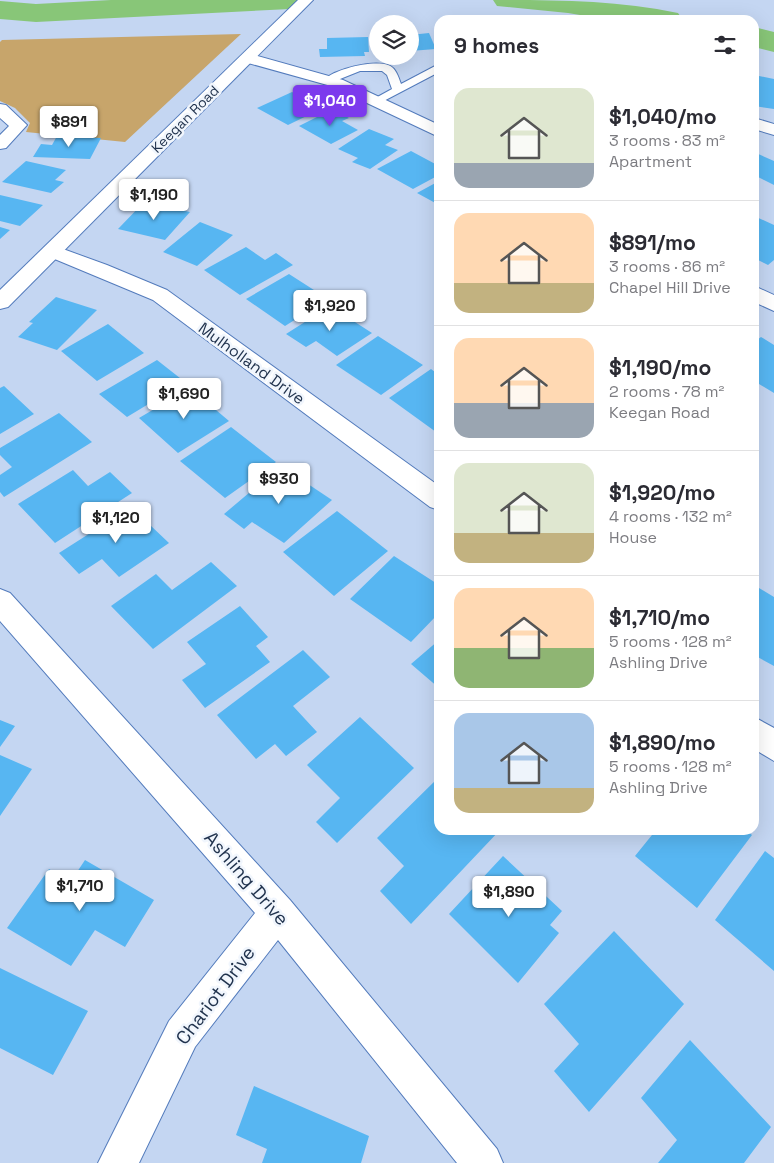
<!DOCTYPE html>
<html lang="en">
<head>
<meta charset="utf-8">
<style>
  :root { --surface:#fff; --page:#f7f7f7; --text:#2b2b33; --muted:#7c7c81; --line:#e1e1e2; --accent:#7c3aed }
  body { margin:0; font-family:"Space Grotesk",sans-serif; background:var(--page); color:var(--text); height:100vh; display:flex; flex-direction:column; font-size:19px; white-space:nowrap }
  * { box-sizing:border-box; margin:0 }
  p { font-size:16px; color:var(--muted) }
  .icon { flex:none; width:28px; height:28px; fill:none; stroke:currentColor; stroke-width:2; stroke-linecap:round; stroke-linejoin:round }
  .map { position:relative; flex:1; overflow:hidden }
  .details { position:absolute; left:434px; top:15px; width:325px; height:820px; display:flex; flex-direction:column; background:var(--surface); border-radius:15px; box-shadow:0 5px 20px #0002 }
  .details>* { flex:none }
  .fabs { position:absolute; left:369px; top:15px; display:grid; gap:10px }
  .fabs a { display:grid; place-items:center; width:50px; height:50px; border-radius:50%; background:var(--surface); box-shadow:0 5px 20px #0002; font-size:25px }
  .price { position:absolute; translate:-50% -42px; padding:0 11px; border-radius:5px; background:#fff; color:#222; font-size:16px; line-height:32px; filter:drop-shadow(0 1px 2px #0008) }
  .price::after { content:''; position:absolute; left:50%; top:30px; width:15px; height:11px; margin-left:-8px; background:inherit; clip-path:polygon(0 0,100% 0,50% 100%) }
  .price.on { background:var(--accent); color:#fff }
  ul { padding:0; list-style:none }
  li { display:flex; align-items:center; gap:15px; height:125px; padding:0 20px }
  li+li { border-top:1px solid var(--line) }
  li span { display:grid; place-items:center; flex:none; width:140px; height:100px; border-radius:15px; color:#555 }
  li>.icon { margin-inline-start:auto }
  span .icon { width:60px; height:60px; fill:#fffc; stroke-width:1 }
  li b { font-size:21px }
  h2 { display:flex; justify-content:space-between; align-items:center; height:60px; padding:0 20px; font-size:21px }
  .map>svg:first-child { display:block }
</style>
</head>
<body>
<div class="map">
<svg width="774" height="1163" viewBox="0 0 774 1163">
  <rect width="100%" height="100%" fill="#c4d6f2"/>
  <path fill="#c7a56b" d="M241,34L125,142L26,132L30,123L15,108L0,101V42L2,40Z"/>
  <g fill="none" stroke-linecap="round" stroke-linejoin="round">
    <path fill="#88c678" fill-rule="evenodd" d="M111,0H305L301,6L290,9L36,22L0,19V1L36,4Z
      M493,0C555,0 617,0 678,13L683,20H610L568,13L497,6Z
      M754,27L774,32V52L754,47Z"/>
  </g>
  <path fill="#57b6f2" d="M429,33L436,49L410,51V35Z
    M368,37L369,52H364L365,56L320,57L319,49H327V38Z
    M754,75L774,79V109L754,106Z
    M292,92L323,108L288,125L257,108Z
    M333,109L349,118L342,121L358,130L331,144L299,126Z
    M369,129L394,139L385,145L398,150L370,169L352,162L358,158L338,149Z
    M57,136L101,138L90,159L33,157L41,144L52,145Z
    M411,151L439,166V175L413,189L377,169Z
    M756,153L774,161V185L754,175V154Z
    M26,161L66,170L55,180L64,182L51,193L2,182Z
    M439,181V205L417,193Z
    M0,195L43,205L20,226L0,221Z
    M144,202L190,212L165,240L118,229Z
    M754,216L774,225V260L768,265L754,258Z
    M200,222L233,235L197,266L163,252Z
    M0,227L10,230L0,239Z
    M246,247L265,260L276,253L293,265L240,295L204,270Z
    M289,274L328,299L285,326L246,299Z
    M56,297L97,310L57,350L18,337L33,323L29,322Z
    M330,306L372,333L337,356L316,341L306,347L286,334Z
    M108,324L144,353L97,381L61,351Z
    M378,336L423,365L381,395L336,365Z
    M761,337L774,345V393L754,381V342Z
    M157,360L185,382L127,417L99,394Z
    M431,369L439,375V430L436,432L389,398Z
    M4,386L34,414L0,434V388Z
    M190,388L229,421L178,453L139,418Z
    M59,413L92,442L4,497L0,492V475L12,467L0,455V448Z
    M231,427L276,462L225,498L180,461Z
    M281,466L332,500L284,543L252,522L244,529L224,514Z
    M73,470L88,486L110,472L132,493L55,543L18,504Z
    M131,507L169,543L119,577L102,559L79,574L59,553Z
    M337,511L388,551L334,596L283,552Z
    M394,556L439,585V613L411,642L350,599Z
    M211,562L237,586L153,649L111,606L156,574L172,590Z
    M754,585L774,597V666L754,655Z
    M240,606L268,637L256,646L270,662L205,708L182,680L206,664L187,642Z
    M439,640V688L411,664Z
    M303,650L330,677L293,706L317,732L286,756L275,744L256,759L217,715Z
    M360,717L414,768L337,843L316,822L340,798L307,765Z
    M0,720L15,726L0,747Z
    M0,755L32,769L0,816Z
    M439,777V830H500L411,924L380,891L404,866L377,838Z
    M656,830H746L752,835L697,908L635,856Z
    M765,851L774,858V971L715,920Z
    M503,856L562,911L550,925L559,933L518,983L449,914Z
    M85,860L154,900L125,947L95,930L71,966L7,928L49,869L71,881Z
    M614,931L684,1004L589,1112L554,1071L579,1044L544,1004Z
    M0,968L88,1011L53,1075L0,1048Z
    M690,1040L771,1127L744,1163H658L677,1140L641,1098Z
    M254,1086L369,1136L361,1163H262L267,1149L236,1135Z"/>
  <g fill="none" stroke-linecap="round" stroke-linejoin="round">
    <defs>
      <path id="service" d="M439,64V72L376,105L370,102L372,100L392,89L387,75L382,71H360L330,83L324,80C335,69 372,60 388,65C396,68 398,76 401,84Z"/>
      <path id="minor" d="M247,53L343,80L439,125V137L331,86L241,61L239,58Z
        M0,104L6,105L27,125L6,148L0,149V135L9,126L0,118Z
        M754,118L774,124V135L754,129Z
        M52,245L107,265L167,290L439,486V510L430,507L153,300L45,255L42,251L45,247Z
        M754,286L774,295V311L754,302Z
        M0,589L10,593L290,900L497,1149L503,1163H457L278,940L195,1047L139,1163H98L169,1021L255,913L0,621Z
        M754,717L774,728V761L754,749Z"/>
      <path id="tertiary" d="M298,0H313L8,307L0,309V290Z"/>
    </defs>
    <use href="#service" stroke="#537bbc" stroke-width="2"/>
    <use href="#minor" stroke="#537bbc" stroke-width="2"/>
    <use href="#tertiary" stroke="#537bbc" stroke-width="2"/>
    <use href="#service" fill="#fff" fill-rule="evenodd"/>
    <use href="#minor" fill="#fff" fill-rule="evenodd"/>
    <use href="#tertiary" fill="#fff" fill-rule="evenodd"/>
  </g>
  <g text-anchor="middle" stroke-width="5" stroke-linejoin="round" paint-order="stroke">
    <g font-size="14" fill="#1f314c" stroke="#f1f6fd">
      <text transform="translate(185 119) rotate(-45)" y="5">Keegan Road</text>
    </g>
    <g font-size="16" fill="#1f314c" stroke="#f1f6fd">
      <text transform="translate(252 363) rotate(36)" y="6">Mulholland Drive</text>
    </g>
    <g font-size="19" fill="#1f314c" stroke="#f1f6fd">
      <text transform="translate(247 878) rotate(49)" y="7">Ashling Drive</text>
      <text transform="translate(215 995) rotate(-53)" y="7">Chariot Drive</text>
    </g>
  </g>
</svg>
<div class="fabs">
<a><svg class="icon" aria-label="layers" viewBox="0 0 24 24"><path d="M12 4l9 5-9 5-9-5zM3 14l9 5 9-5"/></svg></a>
</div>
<b class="price on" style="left:330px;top:127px">$1,040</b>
<b class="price" style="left:69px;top:148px">$891</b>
<b class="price" style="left:154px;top:221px">$1,190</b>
<b class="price" style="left:330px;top:332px">$1,920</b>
<b class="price" style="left:184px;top:420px">$1,690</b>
<b class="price" style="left:279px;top:505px">$930</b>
<b class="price" style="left:116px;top:544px">$1,120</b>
<b class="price" style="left:80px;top:912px">$1,710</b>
<b class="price" style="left:509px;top:918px">$1,890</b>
<section class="details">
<h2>9 homes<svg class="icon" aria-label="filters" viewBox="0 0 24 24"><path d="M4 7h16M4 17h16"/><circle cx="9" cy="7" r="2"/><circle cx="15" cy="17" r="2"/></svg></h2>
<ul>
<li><span style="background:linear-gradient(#dfe7d0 75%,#9aa5b1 0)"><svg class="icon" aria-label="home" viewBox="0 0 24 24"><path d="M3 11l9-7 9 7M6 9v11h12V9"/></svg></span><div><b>$1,040/mo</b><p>3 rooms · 83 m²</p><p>Apartment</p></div></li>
<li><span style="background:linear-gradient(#ffd9b3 70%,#c2b280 0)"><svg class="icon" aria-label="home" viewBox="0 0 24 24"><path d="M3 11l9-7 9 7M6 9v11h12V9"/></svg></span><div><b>$891/mo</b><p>3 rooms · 86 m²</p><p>Chapel Hill Drive</p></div></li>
<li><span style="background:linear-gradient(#ffd9b3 65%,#9aa5b1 0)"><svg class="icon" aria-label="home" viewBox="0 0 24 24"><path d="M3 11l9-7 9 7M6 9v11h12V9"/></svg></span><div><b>$1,190/mo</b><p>2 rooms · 78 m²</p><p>Keegan Road</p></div></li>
<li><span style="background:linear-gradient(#dfe7d0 70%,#c2b280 0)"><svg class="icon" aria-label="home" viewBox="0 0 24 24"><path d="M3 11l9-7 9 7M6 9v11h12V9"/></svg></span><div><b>$1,920/mo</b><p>4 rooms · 132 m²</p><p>House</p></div></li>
<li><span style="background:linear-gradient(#ffd9b3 60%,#8fb573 0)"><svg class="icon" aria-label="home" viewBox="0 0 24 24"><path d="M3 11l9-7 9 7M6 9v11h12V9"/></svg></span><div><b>$1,710/mo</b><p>5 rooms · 128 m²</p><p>Ashling Drive</p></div></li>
<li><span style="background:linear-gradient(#a9c7e8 75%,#c2b280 0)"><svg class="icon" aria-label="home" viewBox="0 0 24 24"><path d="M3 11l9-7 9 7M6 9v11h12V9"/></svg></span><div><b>$1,890/mo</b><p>5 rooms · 128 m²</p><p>Ashling Drive</p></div></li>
</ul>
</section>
</div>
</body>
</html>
